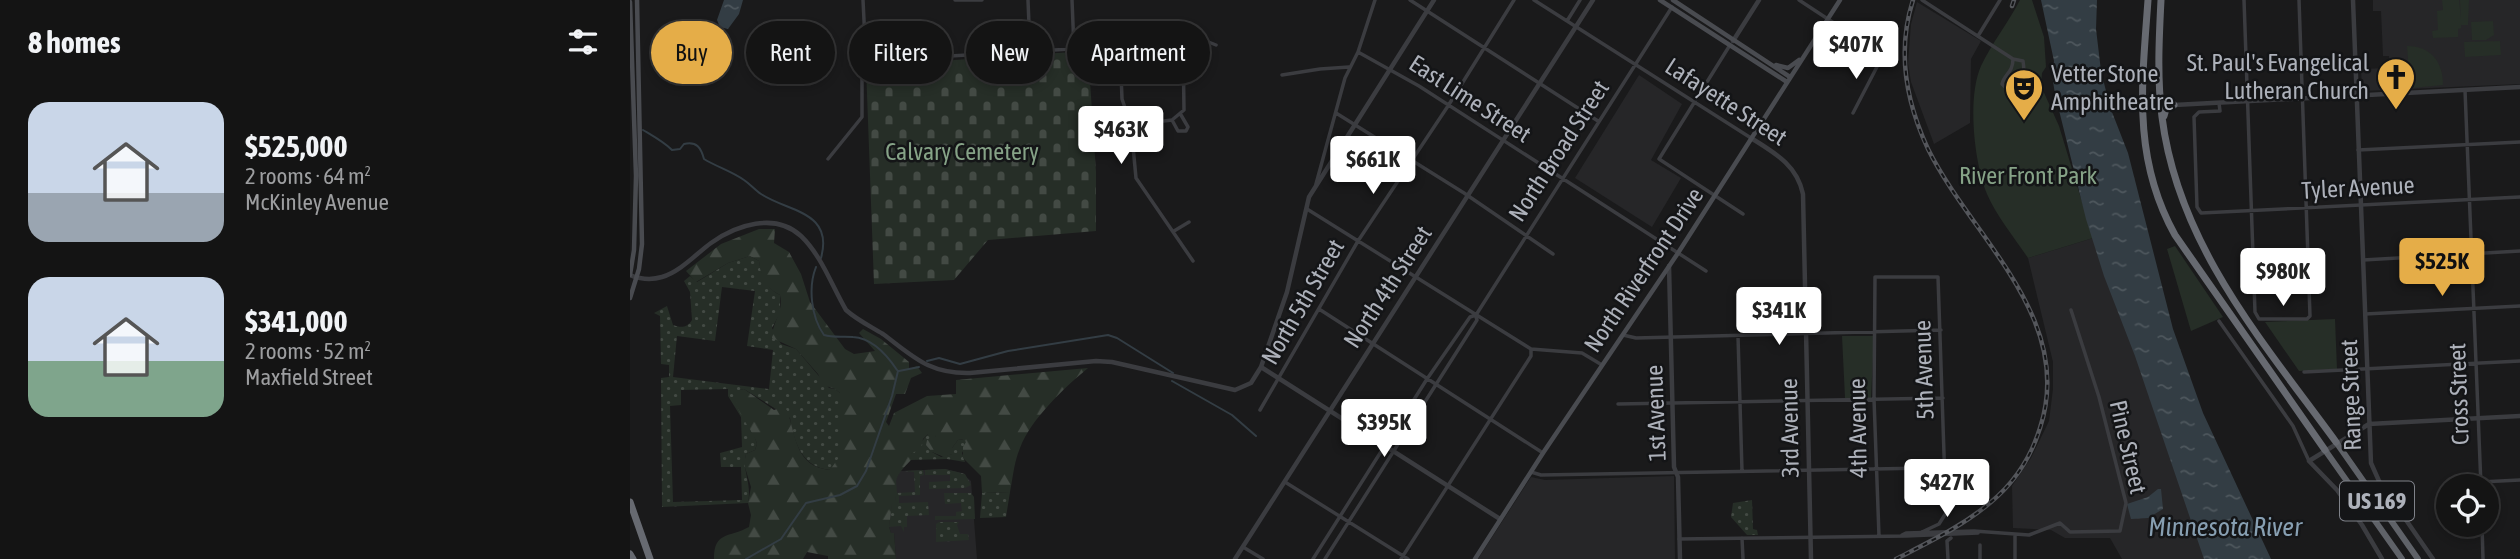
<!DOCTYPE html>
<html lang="en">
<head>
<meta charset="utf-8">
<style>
  :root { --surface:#141414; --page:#1d1d1d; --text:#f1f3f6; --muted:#9d9ea0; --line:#333334; --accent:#e5ad48 }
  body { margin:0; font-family:"Asap Condensed",sans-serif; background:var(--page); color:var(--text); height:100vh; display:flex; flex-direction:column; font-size:26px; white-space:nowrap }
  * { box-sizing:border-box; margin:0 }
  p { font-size:23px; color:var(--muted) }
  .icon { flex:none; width:38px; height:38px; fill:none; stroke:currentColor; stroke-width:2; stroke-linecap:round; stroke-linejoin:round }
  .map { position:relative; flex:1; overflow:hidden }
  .details { display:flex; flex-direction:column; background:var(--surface); width:630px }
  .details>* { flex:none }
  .banner { position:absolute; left:21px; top:21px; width:665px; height:63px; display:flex; gap:14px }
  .controls { position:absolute; left:1806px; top:474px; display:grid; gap:14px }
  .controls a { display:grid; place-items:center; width:63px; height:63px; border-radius:50%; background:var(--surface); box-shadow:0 4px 10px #0003,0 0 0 2px var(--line); font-size:35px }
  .price { position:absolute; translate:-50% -60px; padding:0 16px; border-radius:7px; background:#fff; color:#222; font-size:23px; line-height:46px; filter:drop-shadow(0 2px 4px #0008) }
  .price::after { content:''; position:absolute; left:50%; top:42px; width:21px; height:16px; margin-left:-10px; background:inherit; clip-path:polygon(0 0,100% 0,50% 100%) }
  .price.active { background:var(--accent); color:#111 }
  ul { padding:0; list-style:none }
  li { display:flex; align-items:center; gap:21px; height:175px; padding:0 28px }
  li span { display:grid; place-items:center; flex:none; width:196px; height:140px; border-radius:21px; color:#555 }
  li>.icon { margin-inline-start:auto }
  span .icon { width:84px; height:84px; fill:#fffc; stroke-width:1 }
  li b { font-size:30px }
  h2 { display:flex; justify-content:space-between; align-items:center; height:84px; padding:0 28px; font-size:30px }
  .pill { padding:0 24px; border-radius:32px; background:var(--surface); box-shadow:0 4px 10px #0003,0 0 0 2px var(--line); font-size:24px; line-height:63px }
  .pill.active { background:var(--accent); color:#111 }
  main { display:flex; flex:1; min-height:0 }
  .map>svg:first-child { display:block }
</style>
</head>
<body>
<main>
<section class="details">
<h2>8 homes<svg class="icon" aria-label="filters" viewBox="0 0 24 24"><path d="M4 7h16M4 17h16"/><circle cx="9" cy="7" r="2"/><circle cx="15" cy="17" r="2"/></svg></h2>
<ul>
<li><span style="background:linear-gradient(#c9d6e8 65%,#9aa5b1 0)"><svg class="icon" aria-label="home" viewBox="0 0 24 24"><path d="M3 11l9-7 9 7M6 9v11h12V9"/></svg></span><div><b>$525,000</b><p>2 rooms · 64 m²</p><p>McKinley Avenue</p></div></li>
<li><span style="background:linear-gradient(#c9d6e8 60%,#7fa58c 0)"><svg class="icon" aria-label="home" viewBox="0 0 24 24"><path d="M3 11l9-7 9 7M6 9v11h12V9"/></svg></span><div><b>$341,000</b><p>2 rooms · 52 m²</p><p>Maxfield Street</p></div></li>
</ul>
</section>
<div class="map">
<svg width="1890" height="559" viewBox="0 0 1890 559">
  <defs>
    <pattern id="grass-dots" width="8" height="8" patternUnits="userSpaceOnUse" patternTransform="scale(1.75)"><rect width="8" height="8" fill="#262e27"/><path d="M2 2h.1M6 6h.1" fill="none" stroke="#434a44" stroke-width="1.8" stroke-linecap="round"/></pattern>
    <pattern id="forest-firs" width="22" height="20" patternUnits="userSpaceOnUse" patternTransform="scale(1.75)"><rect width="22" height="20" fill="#262e27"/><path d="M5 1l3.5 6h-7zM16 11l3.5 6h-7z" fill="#434a44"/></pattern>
    <pattern id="cemetery-stones" width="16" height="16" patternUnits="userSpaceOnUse" patternTransform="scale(1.75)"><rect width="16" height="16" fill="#262e27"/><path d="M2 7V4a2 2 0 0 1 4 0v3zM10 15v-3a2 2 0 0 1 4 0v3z" fill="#434a44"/></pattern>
    <pattern id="water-ripples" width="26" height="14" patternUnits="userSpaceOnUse" patternTransform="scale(1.75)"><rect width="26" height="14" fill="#333d44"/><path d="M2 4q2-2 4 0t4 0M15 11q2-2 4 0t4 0" fill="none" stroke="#4e575d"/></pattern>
  </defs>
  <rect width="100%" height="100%" fill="#1a1a1b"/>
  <path fill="#262628" d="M1743,0H1890V84L1732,91L1731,69L1760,68L1759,56H1753L1751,11H1743Z
    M1287,2L1351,41L1341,59L1340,123L1304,144L1281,82L1278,63L1281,24Z
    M1009,75L1052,104L1021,160L1051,178L1022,227L945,178Z
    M1463,238L1474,240L1583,559H1492L1480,538H1435L1421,530L1383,528L1382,486L1401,458L1419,421L1423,389V362L1398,258Z
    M315,469L332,473L341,481L347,559H266L264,533H261L259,527L263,485L270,471Z
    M1044,476L1045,559H848L901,477L915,480Z"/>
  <path fill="url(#grass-dots)" fill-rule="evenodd" d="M120,256L129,261C131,275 137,289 150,295V313L142,328L151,344L166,349L199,388L205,389L210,393V457L201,470C172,468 164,442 160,418L114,389L110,390L127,444L125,450L116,454C112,472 122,482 118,503L32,507L31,378L39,377V365L31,364L30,316L24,313L37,306L43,325C51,328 57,328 62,320L60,292L54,281L60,276L67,282L98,263ZM92,287L125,291L117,346L143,350L139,389L43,377L47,336L85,341ZM98,389V396L111,417L112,447L90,453L91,467H111L112,500L43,502L40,406L51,405V390Z
    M298,434H306L302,452L311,457L322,454V448L328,440L334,439L337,443L332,453L335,462L317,459L280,460L281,454Z
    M315,469L335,474L341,485L335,488L299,489V482L320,481V475H295V470Z
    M293,470L294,475L290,476V495L269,496V503L298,502L299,515L277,516V527H274V532L271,526L259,527L262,504L266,501L263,485L266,480L267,493L285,492L284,472L274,471Z
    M380,492L376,517L350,518L352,493Z
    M314,493H341L344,497L345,519L305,520V516H326V512L332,511L331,503L315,504Z
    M1122,500L1123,529L1127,530L1128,535H1117L1101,517L1103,503Z
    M309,522H329L327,525L330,534H338L339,540L306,542V524Z"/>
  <path fill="url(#forest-firs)" d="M129,229H145L144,243L159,252L171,274L180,302L215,349L224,354L245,351L229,333L233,329L251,339L279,362V369L287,366L292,373L281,378L275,394H266L256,422L259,426L264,413L297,396L326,394V380L458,368C434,388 401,419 390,448C384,462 383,477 380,492L352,493L351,476L333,458V447L336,442L333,439L328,440L322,448V454L314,457L302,452L296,445L297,440L306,436L298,434L293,439L291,448L281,454L282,459C266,475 263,480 266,502L262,504L259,527L261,533H264L266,559H198V556L177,552L173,559H84C84,531 99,538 119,527L121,515L118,503L121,487L114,464L116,454L125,450L127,444C123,426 98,409 110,390L114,389L144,410L153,407L157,410C166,435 165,467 200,470L210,456V393L205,389L193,385L188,374L166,349L142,338C142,322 154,312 150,295C135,288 131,277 129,261L120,256L98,263L66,282L56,271L91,244Z"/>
  <path fill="url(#cemetery-stones)" d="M458,51L466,172V231L358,240L324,280L244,284L236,66Z"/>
  <path fill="#262e27" d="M1390,0H1402L1414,37L1416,67L1412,73L1411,86L1429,126L1463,238L1398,258C1384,237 1367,217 1357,194C1344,163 1337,97 1351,66C1362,43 1378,23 1390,0Z
    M1812,0H1829L1831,19L1830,0H1839L1838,25H1831V28L1828,29V37L1803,38L1802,31L1808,30L1807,11L1813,10Z
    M1863,21L1864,35L1856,40H1842L1841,22Z
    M1870,41L1871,55L1835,57L1834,42Z
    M1777,46C1801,46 1813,62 1813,85L1782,88L1780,86Z
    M1545,246L1593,317L1561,331L1537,249Z
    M1705,319L1707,369L1669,371L1635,322Z
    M1212,336H1244L1241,398H1215Z"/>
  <path fill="url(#water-ripples)" d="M94,0H113L109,14L98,29L90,27L87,20Z
    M1411,0H1467L1466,29L1471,71L1480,107L1498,153L1543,329L1573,413L1641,559H1574L1505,356L1474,276L1456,219L1425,94L1422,75L1424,61Z
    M1528,489H1531L1533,509L1518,518L1501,519L1497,504L1518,497Z"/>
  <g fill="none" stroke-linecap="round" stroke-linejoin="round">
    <path stroke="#333d44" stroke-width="2" d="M13,130C23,136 34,142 42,150L50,149L54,144C67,141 71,148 74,159C87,167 101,171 114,180C120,184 125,190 131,194C158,212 204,211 191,258
      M186,267C178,287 181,317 194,335C204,338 213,336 223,337C242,338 257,355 267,370
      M297,361L309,358L330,364L378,351L478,335L487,338L543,373
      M269,371L289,367
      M542,381L602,415L626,436
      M116,559L151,539L176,503L210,495L227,486L236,471L262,396L268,371"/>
    <path stroke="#3b3c40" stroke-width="3.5" d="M233,0L236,61
      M325,0H352
      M398,0L400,50
      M442,0L444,49
      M780,0L968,121
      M904,0L1121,138
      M1169,0L1251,54L1250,61L1223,113
      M1292,0L1383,59L1393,61C1395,73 1394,90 1379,91L1372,84C1374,74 1383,73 1383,59
      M1614,0L1625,312L1629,319H1677L1680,316L1669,0
      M937,21L950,0
      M1348,36L1370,0
      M1100,45L1029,159L1113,214
      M490,46L492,99L501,125L506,178L563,261
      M728,52L789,86L1076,271
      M652,75L690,69L719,67
      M1835,90L1851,486
      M1589,103L1590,111L1569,112L1564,117L1567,207L1571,213L1890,197
      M706,113L834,193L923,254
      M542,120L548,131H556L558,127L551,115
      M501,125L542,120L554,110L553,42
      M1728,150L1890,142
      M198,159L232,117V76L236,61L576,41L586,45
      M686,184L715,78L728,52L745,0
      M677,209L901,349L952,353L972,365
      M544,231L559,222
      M1733,260L1890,251
      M689,309L913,453
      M1735,314L1890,306
      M1589,321L1663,426L1679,461
      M993,335L1006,338L1311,330
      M1108,336L1112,471
      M1674,372L1890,361
      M988,404L1313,398
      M630,410L728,241L818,106L884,0
      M901,472L911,475L1351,467
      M655,482L778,559
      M1850,482L1890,480
      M1852,525L1853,559
      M1272,535L1276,533L1344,531L1399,535L1430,523L1440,532L1490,531L1496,503L1469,397L1441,310
      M1385,535V559
      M1249,536L1244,399L1245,277H1308L1316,513L1309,524L1292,532
      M1112,538L1113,559
      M1049,539L1276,536L1348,533
      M1350,545V559
      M613,547L633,559
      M683,559L797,379L840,317L846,315L1042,7
      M695,559L847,320L846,317
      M771,559L901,356V349
      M1318,559L1317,541L1321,538"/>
    <path stroke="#3b3c40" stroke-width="4.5" d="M1723,0L1741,463L1749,481L1803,559
      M1103,41L1129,0
      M1544,105L1890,87
      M1121,138C1145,153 1167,165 1173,194L1181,559
      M1039,266L1044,467L1048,477L1050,559
      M0,275C10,279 22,280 32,277C51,271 66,254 81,243C106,225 145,212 171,236C191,255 202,286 216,310C227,320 240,326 253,334C284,357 299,374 340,373L466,361L482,362L605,390L621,383L631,367L657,292L679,197L804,0
      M631,367L870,519
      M605,559L963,0
      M1752,559L1732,525L1707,490L1679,461L1739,424L1890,416"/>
    <path stroke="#494b50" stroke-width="4.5" d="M1030,0L1157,82
      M1043,0L1160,77
      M0,2L6,176L4,250L0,275
      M1146,65L1158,68L1169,60
      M0,298L9,269L12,244L7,0
      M845,559L913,453L1048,253L1210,0"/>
    <path stroke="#5f6268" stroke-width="6" d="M1706,442L1788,559
      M1695,450L1772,559"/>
    <path stroke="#676a71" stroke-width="7" d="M1518,0C1512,84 1502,158 1545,235L1695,450
      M1531,0C1529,39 1527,79 1532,117C1548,245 1633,342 1706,442
      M1534,116L1536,109L1544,105
      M0,502L20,559
      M0,554L3,559"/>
    <defs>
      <path id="rail" d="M1382,6L1384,0
        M1266,559C1299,542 1333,526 1361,502C1385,482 1401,457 1410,428C1446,318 1342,238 1298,149C1276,102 1267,50 1283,0"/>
    </defs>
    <use href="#rail" stroke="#54565b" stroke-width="4.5"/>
    <use href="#rail" stroke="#141517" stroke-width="2" stroke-dasharray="5" stroke-linecap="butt"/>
  </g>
  <defs>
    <symbol id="church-pin" viewBox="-11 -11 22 30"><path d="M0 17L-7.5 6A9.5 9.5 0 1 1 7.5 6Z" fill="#e5ad48" stroke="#141517"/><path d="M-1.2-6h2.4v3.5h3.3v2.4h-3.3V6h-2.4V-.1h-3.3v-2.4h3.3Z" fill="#111"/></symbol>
    <symbol id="theatre-pin" viewBox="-11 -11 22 30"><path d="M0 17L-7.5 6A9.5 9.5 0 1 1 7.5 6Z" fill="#e5ad48" stroke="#141517"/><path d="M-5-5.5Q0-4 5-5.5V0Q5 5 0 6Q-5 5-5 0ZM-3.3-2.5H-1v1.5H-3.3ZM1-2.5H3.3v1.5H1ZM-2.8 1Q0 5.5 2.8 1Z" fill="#111"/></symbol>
  </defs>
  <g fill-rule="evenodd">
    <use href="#church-pin" x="1744" y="55" width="44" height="60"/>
    <use href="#theatre-pin" x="1372" y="66" width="44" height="60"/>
  </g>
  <g text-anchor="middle" stroke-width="5" stroke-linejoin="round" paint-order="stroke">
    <rect fill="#141517" stroke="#7f8289" stroke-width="2" x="1710" y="481.5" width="74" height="39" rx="5"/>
    <g font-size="23" font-weight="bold" fill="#adb1ba">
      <text x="1747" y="509">US 169</text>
    </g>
    <g font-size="24" fill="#adb1ba" stroke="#141517" text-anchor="end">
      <text x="1739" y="71">St. Paul's Evangelical<tspan x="1739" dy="28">Lutheran Church</tspan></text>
      <text x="1421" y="82" text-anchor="start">Vetter Stone<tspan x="1421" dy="28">Amphitheatre</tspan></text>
    </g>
    <g font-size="24" fill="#adb1ba" stroke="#141517">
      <text transform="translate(840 99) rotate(33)" y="8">East Lime Street</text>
      <text transform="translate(1096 102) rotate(33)" y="8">Lafayette Street</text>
      <text transform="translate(929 151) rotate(-57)" y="8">North Broad Street</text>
      <text transform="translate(1728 188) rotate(-3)" y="8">Tyler Avenue</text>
      <text transform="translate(1014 270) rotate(-56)" y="8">North Riverfront Drive</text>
      <text transform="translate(758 287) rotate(-57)" y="8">North 4th Street</text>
      <text transform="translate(673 302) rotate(-60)" y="8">North 5th Street</text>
      <text transform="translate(1294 370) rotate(-92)" y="8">5th Avenue</text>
      <text transform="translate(1829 394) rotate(-92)" y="8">Cross Street</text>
      <text transform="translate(1721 395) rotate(-92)" y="8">Range Street</text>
      <text transform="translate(1026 413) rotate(-92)" y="8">1st Avenue</text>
      <text transform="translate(1160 428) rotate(-91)" y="8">3rd Avenue</text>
      <text transform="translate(1228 428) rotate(-91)" y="8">4th Avenue</text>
      <text transform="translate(1498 447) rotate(77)" y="8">Pine Street</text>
    </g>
    <g font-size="24" fill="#86a387" stroke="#141517">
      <text x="332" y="160">Calvary Cemetery</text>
      <text x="1398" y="184">River Front Park</text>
    </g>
    <g font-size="26" font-style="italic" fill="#879fb2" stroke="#141517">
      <text x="1595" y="536">Minnesota River</text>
    </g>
  </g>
</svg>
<div class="controls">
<a><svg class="icon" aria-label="locate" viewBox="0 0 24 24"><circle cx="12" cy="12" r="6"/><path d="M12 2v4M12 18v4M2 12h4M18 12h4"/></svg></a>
</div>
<b class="price" style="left:1226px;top:81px">$407K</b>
<b class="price" style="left:491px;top:166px">$463K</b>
<b class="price" style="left:743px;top:196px">$661K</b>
<b class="price active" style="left:1812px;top:298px">$525K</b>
<b class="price" style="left:1653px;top:308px">$980K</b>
<b class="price" style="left:1149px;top:347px">$341K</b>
<b class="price" style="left:754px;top:459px">$395K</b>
<b class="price" style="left:1317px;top:519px">$427K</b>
<div class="banner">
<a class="pill active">Buy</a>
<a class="pill">Rent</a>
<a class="pill">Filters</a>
<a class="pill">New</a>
<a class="pill">Apartment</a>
</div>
</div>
</main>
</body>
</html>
